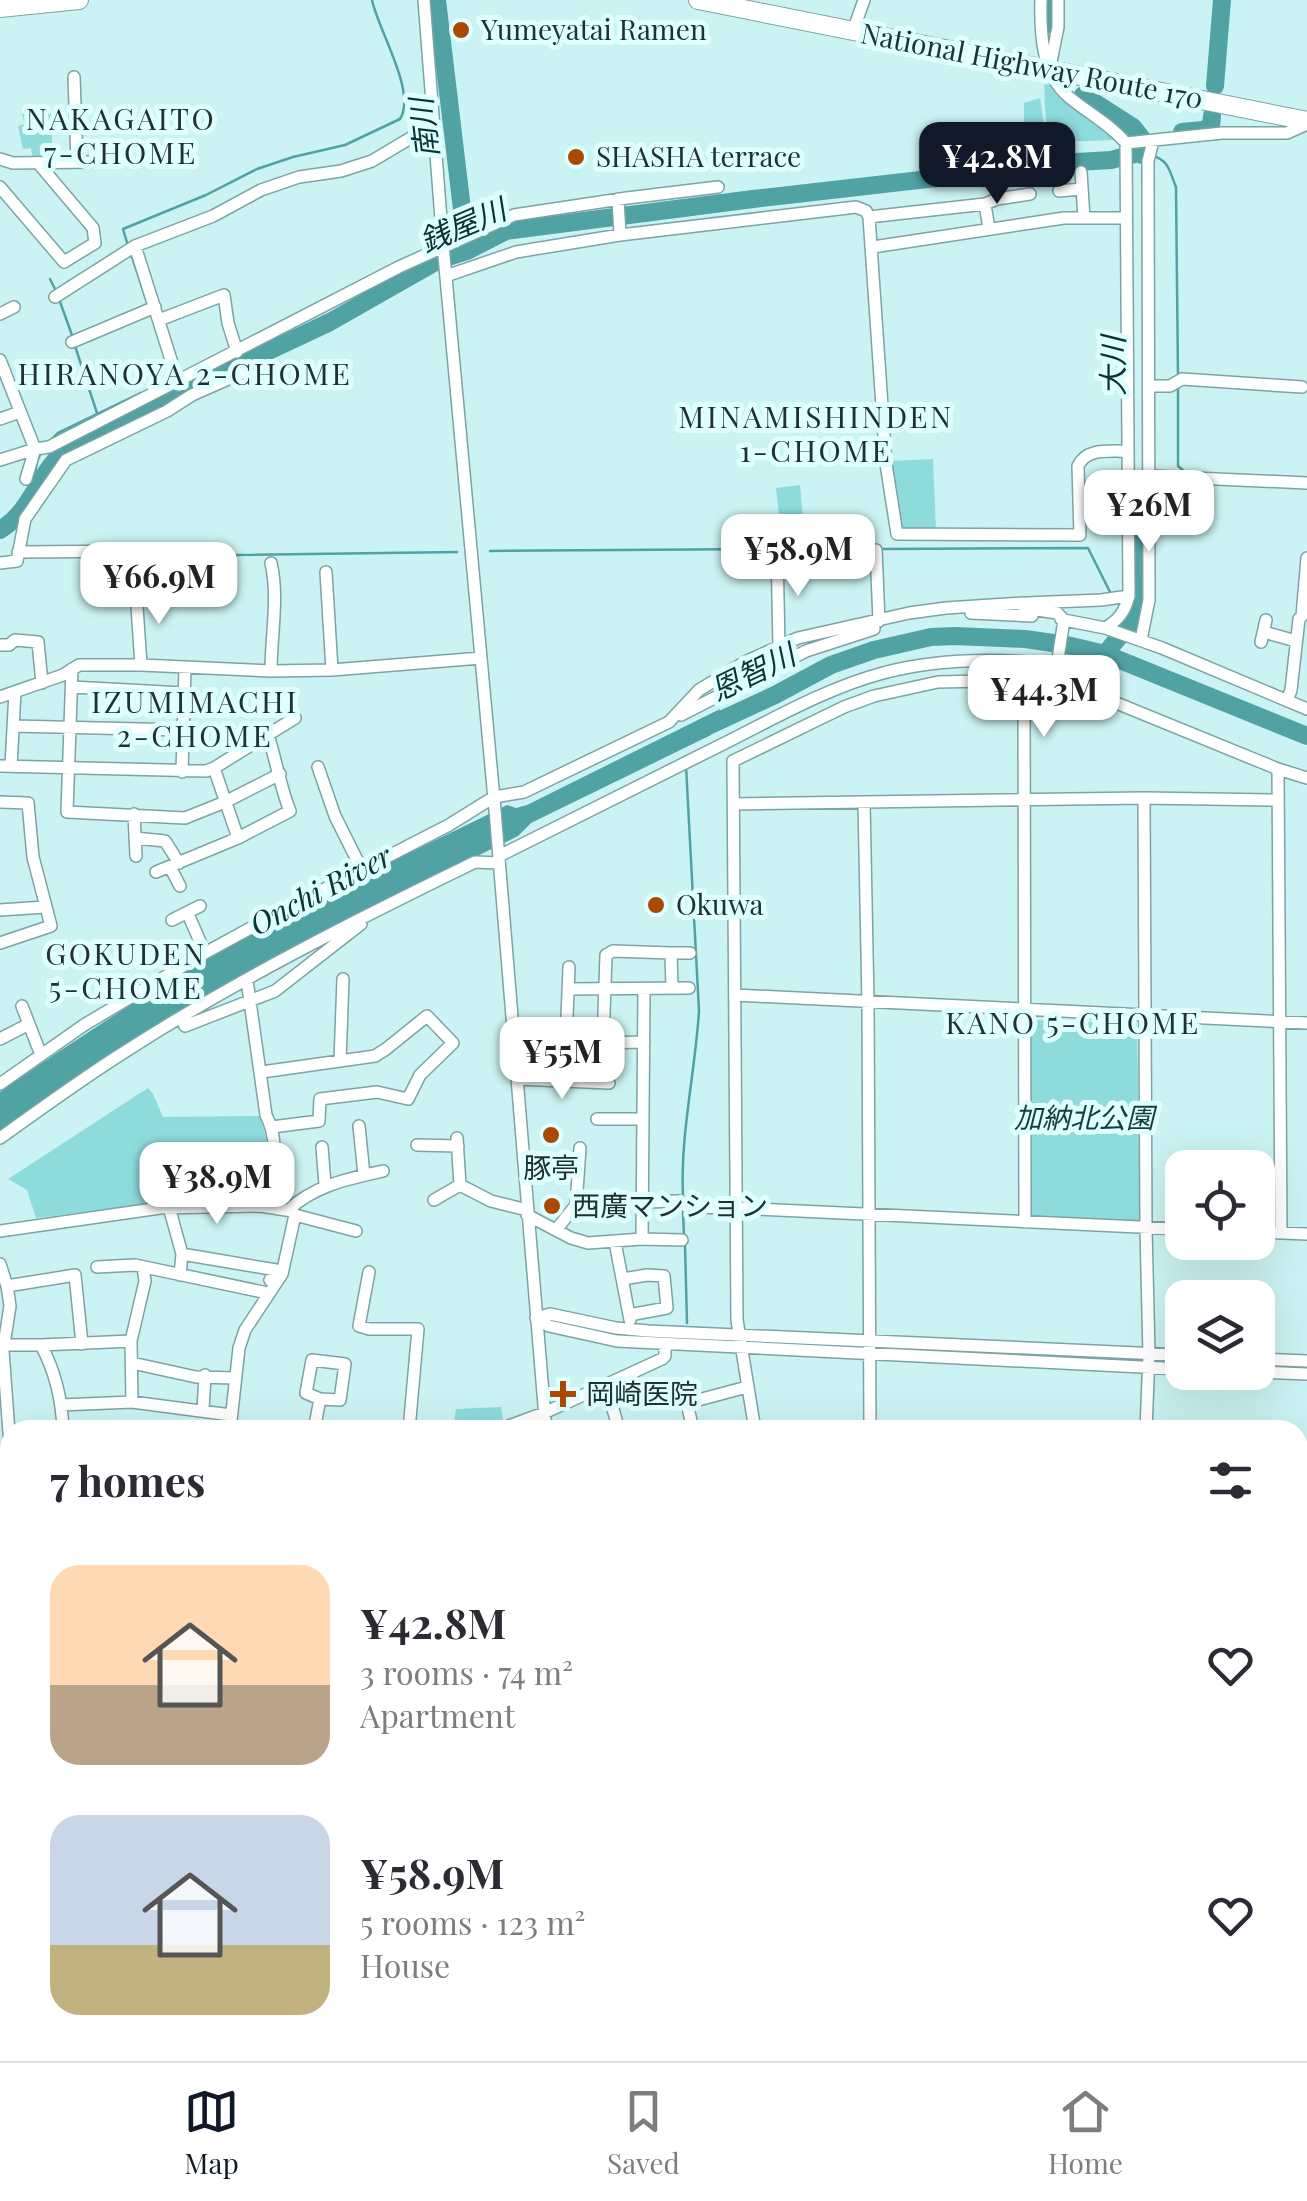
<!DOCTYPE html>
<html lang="en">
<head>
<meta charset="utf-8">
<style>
  :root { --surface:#fff; --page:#f2f2f3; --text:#2b2b33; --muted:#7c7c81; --line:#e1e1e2; --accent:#111827 }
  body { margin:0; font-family:"Playfair Display","Noto Sans JP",serif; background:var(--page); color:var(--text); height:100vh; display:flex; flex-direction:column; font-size:38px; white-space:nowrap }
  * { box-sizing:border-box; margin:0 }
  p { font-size:32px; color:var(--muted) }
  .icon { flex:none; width:55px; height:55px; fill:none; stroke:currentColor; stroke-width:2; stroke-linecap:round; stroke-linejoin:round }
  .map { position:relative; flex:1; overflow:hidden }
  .sheet { position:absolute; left:0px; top:1420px; width:1308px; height:642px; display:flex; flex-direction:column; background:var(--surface); border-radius:30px 30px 0 0; box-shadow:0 10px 40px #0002 }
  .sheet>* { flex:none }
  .fabs { position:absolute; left:1165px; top:1150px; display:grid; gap:20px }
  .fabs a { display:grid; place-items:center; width:110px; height:110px; border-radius:20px; background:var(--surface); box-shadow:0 10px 40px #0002; font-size:50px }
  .price { position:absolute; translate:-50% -85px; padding:0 22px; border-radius:20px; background:#fff; color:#222; font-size:32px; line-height:65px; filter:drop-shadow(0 2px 5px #0008) }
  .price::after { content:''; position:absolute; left:50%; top:60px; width:30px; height:22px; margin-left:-15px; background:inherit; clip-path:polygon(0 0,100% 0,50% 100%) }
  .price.on { background:var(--accent); color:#fff }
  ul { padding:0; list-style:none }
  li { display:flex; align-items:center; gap:30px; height:250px; padding:0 50px }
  li span { display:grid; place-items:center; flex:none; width:280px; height:200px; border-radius:30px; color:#555 }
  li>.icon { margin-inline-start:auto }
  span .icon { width:120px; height:120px; fill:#fffc; stroke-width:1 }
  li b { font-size:42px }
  h2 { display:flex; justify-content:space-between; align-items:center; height:120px; padding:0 50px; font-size:42px }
  .dock { display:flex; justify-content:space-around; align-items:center; height:140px; border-top:2px solid var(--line); background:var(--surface); font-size:28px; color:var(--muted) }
  .dock a { display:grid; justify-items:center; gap:5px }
  .dock .on { color:var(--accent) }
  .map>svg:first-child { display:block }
</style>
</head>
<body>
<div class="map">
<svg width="1307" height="2061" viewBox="0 0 1307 2061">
  <rect width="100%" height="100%" fill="#cbf3f3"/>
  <path fill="#b5e5e5" d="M1030,2052H1277V2061H1030Z"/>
  <path fill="#8edbdc" d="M1044,84L1051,85L1059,97L1114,137V140C1101,140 1057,145 1050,133C1044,123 1045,96 1044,84Z
    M1040,98L1047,144L1056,146L1057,158L1019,161L1014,126L1024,124V103Z
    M22,114H52V159H33L31,148L23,149L18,126L25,124Z
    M933,459L936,530L907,531L901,526L890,461Z
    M800,485L804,532L781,534L776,488Z
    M1032,1020L1137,1023L1140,1218L1135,1222L1035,1217L1030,1212L1029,1024Z
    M148,1088L153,1094L163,1117L259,1116C273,1150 267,1166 254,1199L169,1202L36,1218L27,1190L8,1179Z
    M501,1407L504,1426L489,1430H453L456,1409Z"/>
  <path fill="#51a2a3" d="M720,709L711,735L531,823L518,836L336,925L213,993L0,1132V1092C56,1053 113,1015 172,979C272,919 378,868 483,817L507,805L516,808L527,805Z"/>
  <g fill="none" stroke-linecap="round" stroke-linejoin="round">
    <path stroke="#51a2a3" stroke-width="2.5" d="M1153,156C1169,160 1170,173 1176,187L1178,377
      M128,246L123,229L206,195L257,169L293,157L345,145L400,119C417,92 378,30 372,0
      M131,254L146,299
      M50,279L56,291
      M59,299L73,338
      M75,346L97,413
      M1178,385V466L1186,473
      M52,439L58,433L141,393
      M40,482L35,475L37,461L41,453
      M783,549H870
      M883,549L1088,548L1111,594
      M490,551L775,549
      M153,556L457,552
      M683,1197C680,1135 695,1074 699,1011L686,766
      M683,1210L684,1237
      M685,1245L687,1323
      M1298,1918L1307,1919"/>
    <path stroke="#51a2a3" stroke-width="18" d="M437,0L467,251
      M1047,25V0
      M1215,86L1222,0
      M1083,95L1133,127L1141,137L1142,155
      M1182,132L1203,130L1211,126L1212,116
      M0,530C35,509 38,469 71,446L165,404L171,397L330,322L439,260L467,251L506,231L753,199L1077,162L1111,160L1142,152
      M1105,654L1128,626L1141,599L1144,506
      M695,732L775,695L831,665L874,650L931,637L955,636L1025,639L1067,645L1105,654L1307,736"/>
    <defs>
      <path id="minor" d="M424,0L443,245L495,810L546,1430
        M1041,0C1040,33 1042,75 1069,97C1088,113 1110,124 1126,143L1129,596C1125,611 1119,620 1105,628
        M853,31L864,0
        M1051,62L1058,27V0
        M74,77L77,162
        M1126,143L1222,133H1287L1307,124
        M0,159L13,163L92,162
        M1081,172L1084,218
        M0,187L64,262L95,243L93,228L38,163
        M1059,191L1082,189
        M618,199L620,235
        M985,204L997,199L1030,194
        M869,217L985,204L989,229
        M135,246L179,385
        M873,247L1064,218H1125
        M446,276L516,252L620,235L856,207L866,211L869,217L886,464L897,534L1080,535L1078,466C1087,447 1110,452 1128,451
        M55,297L135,246L213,216L261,190L299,177L341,171L372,161L434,124
        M0,314L14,307
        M159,320L224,295L228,323L237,352
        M72,342L155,307
        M0,360L35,449L26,479
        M1150,386H1170L1182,379L1302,387
        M0,419L20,412
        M0,460L35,449L49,447L399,267L514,215L627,198L718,187
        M1150,476L1307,483
        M876,550L879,621
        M777,551L779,646
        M18,552L150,551
        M0,563L17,561L25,519L66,460L167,411L192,395L253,368
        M326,572L332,670
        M136,592L141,665
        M1027,603L1101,600L1129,596
        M971,613L1032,616
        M1264,632L1296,641
        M1141,640L1149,600L1148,161L1153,141
        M1261,642L1266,620
        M0,645H9L15,640L38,642L42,683
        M72,669L67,812L185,818L225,802L280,774
        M271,671C271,635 279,598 271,563
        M1024,680L1025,1222
        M72,687L183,693
        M0,697L63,675L79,665H141L271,671L332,670L481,658
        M1287,701L1291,690L1299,619L1302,616L1307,558
        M681,715L806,651L874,629
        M13,726L182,730
        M0,766L206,771L214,768L295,718
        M11,766L15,692
        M318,767L335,816L361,868
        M214,768L238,838
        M1278,769L1281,1233
        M182,772L185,668
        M1144,798L1146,1228L1149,1354L1146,1430
        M0,802L28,803L33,857L51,926L0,943
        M864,802L868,1002L870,1430
        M734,804L1144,798L1278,800
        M134,814L136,856
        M135,838L165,841L179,863
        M499,856C574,818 649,781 723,744C775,718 827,688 883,673C940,658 999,658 1057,665L1064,620L1061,619
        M170,867L180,886
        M156,872L238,838L290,811C280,786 276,760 268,735
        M0,910L45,907
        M188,914L205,953
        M172,920L200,906
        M247,980L266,1115C282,1147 271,1175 261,1206
        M672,988L671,953H690
        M568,989L689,988
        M735,995L1307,1023
        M22,1006L41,1055
        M181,1017L185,1026L275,991L361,924
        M514,1038L550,1044L644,1042
        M0,1039L29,1024
        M566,1043L569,967
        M603,1043L606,955L613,951L671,953
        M340,1061L343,979
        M262,1072L375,1056L386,1049L427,1016L453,1043L420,1075L408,1099L377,1092L320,1099L319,1121L272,1127
        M517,1079L609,1083
        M0,1084L84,1025L205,953L280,912L449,825L494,797L524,792L669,722L699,690L745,662L798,638L909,613L946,608L1023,603L1024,608L1057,613L1064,620L1105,628L1162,648L1307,709
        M597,1119H643
        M359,1126L364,1175
        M0,1138C42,1108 83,1078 126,1051C238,979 356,920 475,862L499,863
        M457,1138L460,1185L491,1201L527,1210
        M417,1145L458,1146
        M322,1147L325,1185
        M434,1200L460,1185
        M643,1202L680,1201
        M169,1207L182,1254L180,1275
        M687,1207L737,1208L1182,1229
        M288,1210C316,1185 347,1179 383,1171
        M295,1215L356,1231
        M527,1215L571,1238L588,1243L642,1239L682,1240
        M556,1230L576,1205L580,1148
        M0,1231L160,1208L261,1206L292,1211L295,1215L282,1274L245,1330L239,1348L230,1430
        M1258,1232L1307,1234
        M642,1239L644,989
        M615,1242L630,1320
        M182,1254L276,1270L270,1280
        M0,1264L7,1286L10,1306L3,1351L10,1446
        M97,1267L135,1265L263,1292
        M369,1272L359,1326L369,1329H418L409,1430
        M623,1279L647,1275L664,1276L667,1308L629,1315
        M7,1286L75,1275L82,1344
        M536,1318L549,1326L617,1341L1182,1369
        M536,1318L550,1314L616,1328L648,1331L1182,1355
        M4,1345H41C55,1371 62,1401 63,1430
        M41,1345L131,1341
        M1258,1359L1307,1361
        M312,1360L345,1364L340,1400L320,1399L306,1393Z
        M132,1363L196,1377L235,1378
        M1258,1372L1307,1374
        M606,1385L619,1430
        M132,1402L131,1341L145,1281L143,1267
        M61,1405L132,1402L231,1415
        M203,1410L205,1375
        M314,1430L320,1399
        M498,1430L544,1413L662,1359L665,1356V1344
        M693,1430L687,1403L747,1387
        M755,1430L737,1320L733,761L844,707L874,696L938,682L1024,680L1075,690L1109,700L1278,769L1307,778
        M1298,1515H1307
        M0,1521L5,1537L6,1576
        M1298,1777H1307
        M0,1788L5,1798L10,1797
        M235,2052L236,2061
        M596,2052L597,2061
        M672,2052V2061
        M785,2052V2061
        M771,2061V2052
        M1303,2061L1304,1926"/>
      <path id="highway" d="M698,0L1307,121
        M0,8L79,0"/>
    </defs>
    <use href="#minor" stroke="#7da3a4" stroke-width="14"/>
    <use href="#highway" stroke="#7da3a4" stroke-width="20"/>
    <use href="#minor" stroke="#fff" stroke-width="11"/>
    <use href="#highway" stroke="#fff" stroke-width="18"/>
  </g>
  <g fill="#aa4903" stroke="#defeff" stroke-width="4">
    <circle cx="461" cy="30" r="10"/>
    <circle cx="576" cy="157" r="10"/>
    <circle cx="656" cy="905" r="10"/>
    <circle cx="551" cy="1135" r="10"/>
    <circle cx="552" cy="1206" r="10"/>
    <path d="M558 1379h10v10h10v10h-10v10h-10v-10h-10v-10h10z"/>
  </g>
  <g text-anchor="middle" stroke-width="10" stroke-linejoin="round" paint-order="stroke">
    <g font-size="28" fill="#213131" stroke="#defeff" text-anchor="start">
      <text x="481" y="40">Yumeyatai Ramen</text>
      <text x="596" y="167">SHASHA terrace</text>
      <text x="676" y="915">Okuwa</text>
      <text x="551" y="1178" text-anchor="middle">豚亭</text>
      <text x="572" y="1216">西廣マンション</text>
      <text x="586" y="1404">岡崎医院</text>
    </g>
    <g font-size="28" fill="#213131" stroke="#defeff">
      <text transform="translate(1032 66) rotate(11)" y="10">National Highway Route 170</text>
    </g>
    <g font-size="28" font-style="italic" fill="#163d3e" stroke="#defeff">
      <text x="1084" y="1128">加納北公園</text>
    </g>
    <g font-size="30" letter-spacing="2.5" fill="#213131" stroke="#defeff">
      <text x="121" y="130">NAKAGAITO<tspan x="121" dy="34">7-CHOME</tspan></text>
      <text x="185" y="385">HIRANOYA 2-CHOME</text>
      <text x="816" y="428">MINAMISHINDEN<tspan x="816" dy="34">1-CHOME</tspan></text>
      <text x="195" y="713">IZUMIMACHI<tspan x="195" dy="34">2-CHOME</tspan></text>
      <text x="126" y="965">GOKUDEN<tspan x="126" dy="34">5-CHOME</tspan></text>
      <text x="1073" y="1034">KANO 5-CHOME</text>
    </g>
    <g font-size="30" font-style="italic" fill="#0a3334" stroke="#defeff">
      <text transform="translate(425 128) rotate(-97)" y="10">南川</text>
      <text transform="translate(463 226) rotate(-23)" y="10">銭屋川</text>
      <text transform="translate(1114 366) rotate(-90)" y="10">大川</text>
      <text transform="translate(753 673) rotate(-26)" y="10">恩智川</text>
      <text transform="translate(321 891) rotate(-28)" y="10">Onchi River</text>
    </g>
  </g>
</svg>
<div class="fabs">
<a><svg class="icon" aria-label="locate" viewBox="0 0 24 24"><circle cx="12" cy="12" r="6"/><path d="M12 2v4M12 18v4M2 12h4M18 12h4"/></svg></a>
<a><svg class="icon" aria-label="layers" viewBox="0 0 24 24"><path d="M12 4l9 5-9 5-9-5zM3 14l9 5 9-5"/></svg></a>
</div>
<b class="price on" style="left:997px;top:207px">¥42.8M</b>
<b class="price" style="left:1149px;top:555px">¥26M</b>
<b class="price" style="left:798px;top:599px">¥58.9M</b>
<b class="price" style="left:159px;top:627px">¥66.9M</b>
<b class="price" style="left:1044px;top:740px">¥44.3M</b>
<b class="price" style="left:562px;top:1102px">¥55M</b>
<b class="price" style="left:217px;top:1227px">¥38.9M</b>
<section class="sheet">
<h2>7 homes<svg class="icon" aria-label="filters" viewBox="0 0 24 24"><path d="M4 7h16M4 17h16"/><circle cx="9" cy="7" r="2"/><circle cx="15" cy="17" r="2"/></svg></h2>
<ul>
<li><span style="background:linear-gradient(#ffd9b3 60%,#b9a48a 0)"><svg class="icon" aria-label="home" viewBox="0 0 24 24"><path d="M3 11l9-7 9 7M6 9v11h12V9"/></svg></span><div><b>¥42.8M</b><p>3 rooms · 74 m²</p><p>Apartment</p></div><svg class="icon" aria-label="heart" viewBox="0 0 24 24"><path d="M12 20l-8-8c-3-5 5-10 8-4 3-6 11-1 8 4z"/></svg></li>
<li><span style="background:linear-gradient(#c9d6e8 65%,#c2b280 0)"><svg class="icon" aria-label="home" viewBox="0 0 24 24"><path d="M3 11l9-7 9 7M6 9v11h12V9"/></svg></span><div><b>¥58.9M</b><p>5 rooms · 123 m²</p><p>House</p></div><svg class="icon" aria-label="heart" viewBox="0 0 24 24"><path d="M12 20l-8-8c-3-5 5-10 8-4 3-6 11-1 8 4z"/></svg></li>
</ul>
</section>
</div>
<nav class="dock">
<a class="on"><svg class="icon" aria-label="map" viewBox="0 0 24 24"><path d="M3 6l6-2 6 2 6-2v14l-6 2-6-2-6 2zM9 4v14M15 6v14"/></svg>Map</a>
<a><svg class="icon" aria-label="saved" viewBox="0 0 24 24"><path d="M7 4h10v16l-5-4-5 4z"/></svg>Saved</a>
<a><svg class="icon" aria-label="home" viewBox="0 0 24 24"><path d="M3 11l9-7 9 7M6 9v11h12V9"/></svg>Home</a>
</nav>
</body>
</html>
